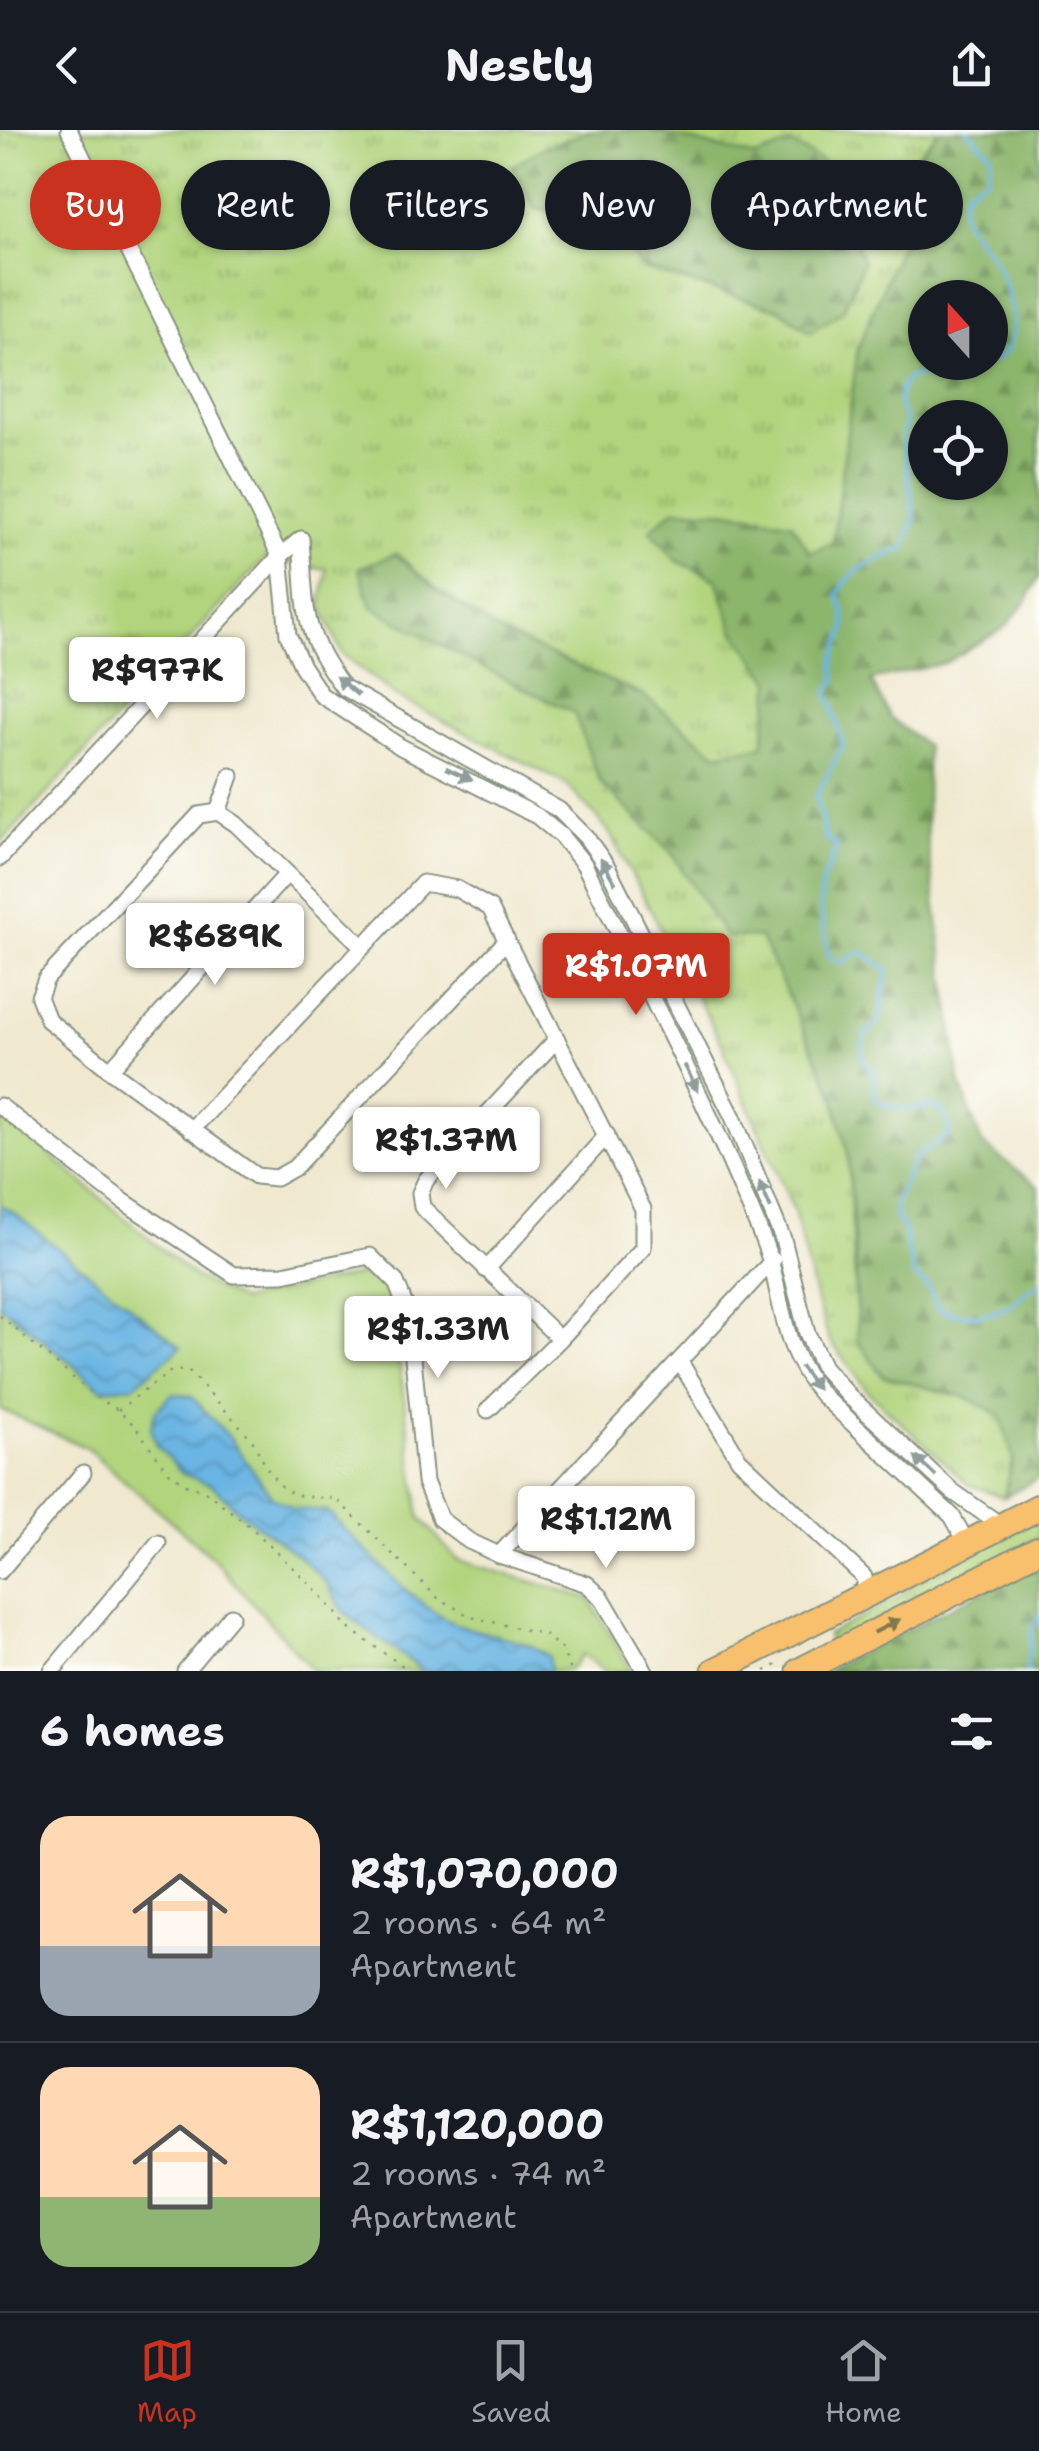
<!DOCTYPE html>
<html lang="en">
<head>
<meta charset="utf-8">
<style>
  :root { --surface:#171b24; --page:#20242c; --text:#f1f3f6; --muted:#9ea1a6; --line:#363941; --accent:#c8321e }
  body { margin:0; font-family:"Shantell Sans",sans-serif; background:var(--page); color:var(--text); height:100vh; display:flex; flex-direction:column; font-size:38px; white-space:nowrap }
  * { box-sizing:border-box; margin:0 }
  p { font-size:32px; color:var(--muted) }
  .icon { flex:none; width:55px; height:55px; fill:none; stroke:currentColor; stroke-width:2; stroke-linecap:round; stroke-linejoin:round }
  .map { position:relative; height:1541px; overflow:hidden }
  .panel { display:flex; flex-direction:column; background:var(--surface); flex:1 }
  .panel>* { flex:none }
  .banner { position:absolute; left:30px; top:30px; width:980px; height:90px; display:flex; gap:20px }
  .needle { width:65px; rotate:339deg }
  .tools { position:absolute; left:908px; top:150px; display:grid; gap:20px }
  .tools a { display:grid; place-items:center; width:100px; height:100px; border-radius:50%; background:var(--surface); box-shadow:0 2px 8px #0004; font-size:50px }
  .price { position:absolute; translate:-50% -85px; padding:0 22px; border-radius:10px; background:#fff; color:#222; font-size:32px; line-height:65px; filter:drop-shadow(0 2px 5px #0008) }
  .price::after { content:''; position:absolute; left:50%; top:60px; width:30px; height:22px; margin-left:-15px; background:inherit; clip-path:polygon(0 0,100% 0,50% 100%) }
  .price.selected { background:var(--accent); color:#fff }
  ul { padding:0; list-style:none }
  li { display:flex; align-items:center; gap:30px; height:250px; padding:0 40px }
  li+li { border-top:2px solid var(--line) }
  li span { display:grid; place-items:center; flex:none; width:280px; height:200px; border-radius:30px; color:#555 }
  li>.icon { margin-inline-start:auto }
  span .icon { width:120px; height:120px; fill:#fffc; stroke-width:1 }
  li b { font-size:42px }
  h2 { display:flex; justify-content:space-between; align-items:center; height:120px; padding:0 40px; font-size:42px }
  .tag { padding:0 35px; border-radius:45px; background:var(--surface); box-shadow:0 2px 8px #0004; font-size:35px; line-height:90px }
  .tag.selected { background:var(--accent); color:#fff }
  header { display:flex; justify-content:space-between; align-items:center; height:130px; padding:0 40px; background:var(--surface); font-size:45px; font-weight:700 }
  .tabs { display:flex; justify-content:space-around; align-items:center; height:140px; border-top:2px solid var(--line); background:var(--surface); font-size:28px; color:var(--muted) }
  .tabs a { display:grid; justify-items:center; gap:5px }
  .tabs .selected { color:var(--accent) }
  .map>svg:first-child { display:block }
</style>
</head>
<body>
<header><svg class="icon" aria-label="back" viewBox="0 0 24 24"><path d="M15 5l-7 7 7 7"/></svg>Nestly<svg class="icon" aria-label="share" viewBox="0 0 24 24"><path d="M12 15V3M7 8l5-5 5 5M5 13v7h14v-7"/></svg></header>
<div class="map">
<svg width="1039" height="1541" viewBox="0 0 1039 1541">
  <defs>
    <pattern id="grass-tufts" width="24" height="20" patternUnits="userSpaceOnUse" patternTransform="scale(2.5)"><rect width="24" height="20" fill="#b1d47d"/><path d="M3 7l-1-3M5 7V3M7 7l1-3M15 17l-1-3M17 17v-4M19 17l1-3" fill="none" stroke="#8fad67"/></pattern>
    <pattern id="forest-firs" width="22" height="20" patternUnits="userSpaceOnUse" patternTransform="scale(2.5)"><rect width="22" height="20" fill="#8cb66c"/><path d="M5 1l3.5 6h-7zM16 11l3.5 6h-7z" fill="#72955a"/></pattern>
    <pattern id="water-waves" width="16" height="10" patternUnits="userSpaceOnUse" patternTransform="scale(2.5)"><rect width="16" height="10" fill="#6bb5e3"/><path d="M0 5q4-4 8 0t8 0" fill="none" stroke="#5794b9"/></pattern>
  </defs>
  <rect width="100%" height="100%" fill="#fdfcf7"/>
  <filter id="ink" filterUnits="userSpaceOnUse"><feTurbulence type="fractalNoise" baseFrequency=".01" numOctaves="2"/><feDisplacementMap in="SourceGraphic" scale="20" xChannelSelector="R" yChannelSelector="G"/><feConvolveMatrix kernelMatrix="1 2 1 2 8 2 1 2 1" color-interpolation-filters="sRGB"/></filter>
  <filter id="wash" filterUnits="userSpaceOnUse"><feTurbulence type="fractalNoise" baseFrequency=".0048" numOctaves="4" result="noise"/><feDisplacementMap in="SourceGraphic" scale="40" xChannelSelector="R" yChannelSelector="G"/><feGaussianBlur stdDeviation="2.25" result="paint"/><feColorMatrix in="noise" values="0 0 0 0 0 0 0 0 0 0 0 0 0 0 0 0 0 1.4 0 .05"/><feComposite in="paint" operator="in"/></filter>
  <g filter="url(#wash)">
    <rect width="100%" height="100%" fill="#f0e9d0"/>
    <path fill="url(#grass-tufts)" stroke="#688858" stroke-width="2.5" d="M0,0H593L545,17L535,78L608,88L641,138L779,179L810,202L791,15L756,27L647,0H939L913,31L908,97L858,218L833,413L810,423L792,393L729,381L675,379L677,431L717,449L734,500L772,552L763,616L717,624L644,566L501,503L437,459L396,424L359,438L481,537L575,583L600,652L671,722L725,806L761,807L833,962L848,1024L858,1211L883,1246L968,1268L1000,1285L1013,1328L1004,1367L968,1354L869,1263L829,1209L815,1167L794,1081L721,912L608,700L566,654L397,567L342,524L321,476L327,439L264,429L0,714Z
      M1039,1388V1408L830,1515L827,1505L896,1469L912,1454Z"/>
    <path fill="url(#forest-firs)" stroke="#567a50" stroke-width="2.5" fill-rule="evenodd" d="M593,0H647L756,27L791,14L825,33L863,132L843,181L810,202L779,179L641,138L608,88L535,79L512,36L545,17Z
      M939,0H1039V447L1026,472L1004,498L945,533L871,550L890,588L926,616L927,710L960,953L982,1014L1039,1057V1348L1004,1367L1013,1328L1000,1285L968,1268L883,1246L858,1211L855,1117L848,1024L833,963L761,808L725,806L671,722L600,652L574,583L481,537L372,477L359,438L396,424L437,460L501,503L644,566L717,624L763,616L772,552L734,500L717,449L677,431L650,400L675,379L729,381L792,393L810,423L833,413L858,218L908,97L913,31ZM925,168H990V232H925ZM925,288H990V352H925Z
      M1039,1432V1541H826Z"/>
    <path fill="#b1d47d" stroke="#688858" stroke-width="2.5" d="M0,982L194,1147L241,1171L361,1144L389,1157L420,1387L457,1430L589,1468L632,1541H604L582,1524L569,1541H313L212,1427L87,1318L0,1279Z"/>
    <path fill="url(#water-waves)" stroke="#45798c" stroke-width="2.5" d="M0,1075L14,1083L181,1217L133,1256L102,1259L0,1175Z
      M172,1264L191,1266L229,1307L272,1367L295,1379L327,1381C357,1410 411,1472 447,1490C480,1506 519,1504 548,1526L550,1541H424L372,1504L343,1481L326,1452L299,1426L242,1384L212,1355L183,1344L157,1316L151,1298L155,1282Z"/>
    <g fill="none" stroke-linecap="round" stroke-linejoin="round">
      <path stroke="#6bb5e3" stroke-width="4" d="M967,0L991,24L989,46L967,59C963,69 959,79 964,89C972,105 988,118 996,134C1009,161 1029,218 990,232
        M988,232L954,244L938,242L908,248C893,268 900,273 906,294L902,306L915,389L904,419C878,429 849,438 838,466C860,512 826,511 836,550L828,561L843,615L816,667L826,709L836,715C834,730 826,740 822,753C817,775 825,805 829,827L843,833L859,821L888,839L878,893L864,906L862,926L876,951L872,959L879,973L902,979L937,977C946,985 948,993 950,1004L915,1027L895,1073L896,1088L904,1099L914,1146L927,1155L939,1179C962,1187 991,1188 1013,1174C1024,1166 1024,1160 1039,1154
        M1027,1541L1032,1500L1039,1485"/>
    </g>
  </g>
  <g filter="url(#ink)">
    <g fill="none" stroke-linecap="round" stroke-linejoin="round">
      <defs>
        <path id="minor" d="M69,0L280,426L288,505L302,536L321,565L401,617L537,686L561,706L584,734C638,842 696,950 743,1062C753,1085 764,1109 771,1133C784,1184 785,1223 822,1265L952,1386L967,1413
          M301,409C306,477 300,500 343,557L559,680L586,707L608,738L733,987L783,1109L807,1203L823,1237L849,1266L952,1361L1002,1396
          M231,646L218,682L199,685L46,849L39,867L48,890L110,940L256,1046L276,1048L294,1038L507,810
          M218,682L236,694L363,817
          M0,728L280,426L301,409
          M557,909L426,1050L420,1063L422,1077L560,1209
          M110,940L286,745
          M0,976L123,1071L234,1145L283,1144L370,1126L396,1152L409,1186L425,1352L440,1389L469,1411L499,1425L773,1130
          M191,1000L423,753L457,759L490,778L643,1079V1118L560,1209L488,1280
          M486,1140L607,1005
          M680,1232L739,1329L864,1447V1467
          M499,1425L587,1454L602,1468L645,1541
          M0,1441L83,1343
          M52,1541L158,1413
          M185,1541L231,1486"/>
        <path id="primary" d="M715,1541L1039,1377
          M800,1541L1039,1419"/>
      </defs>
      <use href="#minor" stroke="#889382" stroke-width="19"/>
      <use href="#primary" stroke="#889382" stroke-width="29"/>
      <path stroke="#889382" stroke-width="2.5" stroke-dasharray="2.5 8" stroke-linecap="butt" d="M0,1186L96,1267L118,1280L134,1295L168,1341L183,1353L205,1361L253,1399L321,1465L348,1498L410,1541
        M118,1280L171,1241L188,1240L251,1308L269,1342L281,1356L294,1365L336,1369L438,1468L471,1487L543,1504L561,1518L570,1538L567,1541
        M765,1541L781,1533"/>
      <use href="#minor" stroke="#fff" stroke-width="15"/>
      <use href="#primary" stroke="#f8bf6c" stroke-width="25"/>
    </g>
    <defs><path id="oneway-solid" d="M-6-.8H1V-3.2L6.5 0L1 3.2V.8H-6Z" transform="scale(2.5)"/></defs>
    <g fill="#8f9e9a">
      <use href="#oneway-solid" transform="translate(347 556) rotate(-140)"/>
      <use href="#oneway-solid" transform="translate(459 644) rotate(25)"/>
      <use href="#oneway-solid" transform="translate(608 741) rotate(-121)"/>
      <use href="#oneway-solid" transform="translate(691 948) rotate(64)"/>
      <use href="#oneway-solid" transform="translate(765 1065) rotate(-113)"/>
      <use href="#oneway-solid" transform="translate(809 1248) rotate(53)"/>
      <use href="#oneway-solid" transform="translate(925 1336) rotate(-137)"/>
    </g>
    <use fill="#81784d" href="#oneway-solid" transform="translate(887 1496) rotate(-27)"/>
  </g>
</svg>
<div class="tools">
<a><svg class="needle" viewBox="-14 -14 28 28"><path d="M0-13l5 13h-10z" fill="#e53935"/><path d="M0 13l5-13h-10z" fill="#9ea1a6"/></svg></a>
<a><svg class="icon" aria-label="locate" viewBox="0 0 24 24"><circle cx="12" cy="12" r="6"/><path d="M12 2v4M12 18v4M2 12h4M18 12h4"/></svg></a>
</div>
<b class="price" style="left:157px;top:592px">R$977K</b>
<b class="price" style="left:215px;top:858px">R$689K</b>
<b class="price selected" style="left:636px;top:888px">R$1.07M</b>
<b class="price" style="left:446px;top:1062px">R$1.37M</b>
<b class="price" style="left:438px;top:1251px">R$1.33M</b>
<b class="price" style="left:606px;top:1441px">R$1.12M</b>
<div class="banner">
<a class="tag selected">Buy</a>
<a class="tag">Rent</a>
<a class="tag">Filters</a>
<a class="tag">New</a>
<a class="tag">Apartment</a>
</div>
</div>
<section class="panel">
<h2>6 homes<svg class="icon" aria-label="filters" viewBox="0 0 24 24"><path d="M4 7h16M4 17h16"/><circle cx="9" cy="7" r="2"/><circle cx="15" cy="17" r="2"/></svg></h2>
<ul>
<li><span style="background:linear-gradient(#ffd9b3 65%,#9aa5b1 0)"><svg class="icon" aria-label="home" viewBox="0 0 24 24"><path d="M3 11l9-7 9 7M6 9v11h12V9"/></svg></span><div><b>R$1,070,000</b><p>2 rooms · 64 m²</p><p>Apartment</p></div></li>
<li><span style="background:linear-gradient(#ffd9b3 65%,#8fb573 0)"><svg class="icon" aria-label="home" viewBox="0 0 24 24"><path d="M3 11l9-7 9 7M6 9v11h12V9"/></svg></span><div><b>R$1,120,000</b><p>2 rooms · 74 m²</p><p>Apartment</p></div></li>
</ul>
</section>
<nav class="tabs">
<a class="selected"><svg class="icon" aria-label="map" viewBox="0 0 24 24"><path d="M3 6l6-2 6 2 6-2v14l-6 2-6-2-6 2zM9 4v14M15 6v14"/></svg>Map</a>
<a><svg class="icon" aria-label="saved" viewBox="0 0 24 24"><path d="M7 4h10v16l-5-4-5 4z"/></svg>Saved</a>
<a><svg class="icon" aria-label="home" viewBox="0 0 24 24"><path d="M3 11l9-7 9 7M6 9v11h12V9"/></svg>Home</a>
</nav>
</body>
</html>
